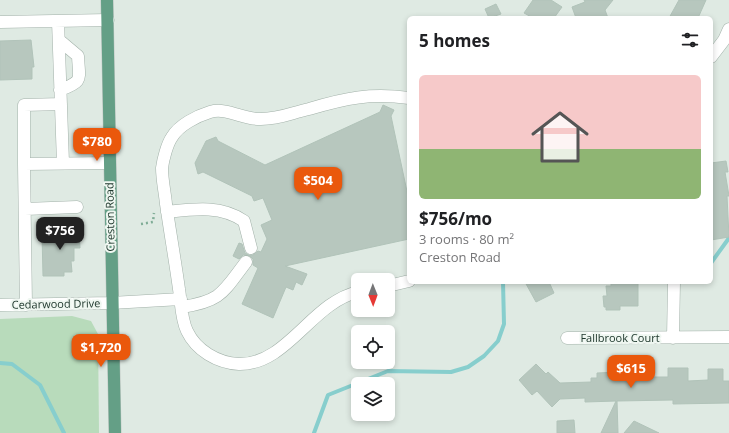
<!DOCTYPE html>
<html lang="en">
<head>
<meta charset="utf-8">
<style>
  :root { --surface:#fff; --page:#f2f2f2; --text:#202124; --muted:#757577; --line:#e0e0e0; --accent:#ea580c }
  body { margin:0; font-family:"Open Sans",sans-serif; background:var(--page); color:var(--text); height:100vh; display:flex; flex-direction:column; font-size:15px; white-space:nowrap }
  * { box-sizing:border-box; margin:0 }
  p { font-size:13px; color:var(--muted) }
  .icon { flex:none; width:22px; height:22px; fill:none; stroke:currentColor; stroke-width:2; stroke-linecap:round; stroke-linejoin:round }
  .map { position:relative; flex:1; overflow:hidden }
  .details { position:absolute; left:407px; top:16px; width:306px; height:268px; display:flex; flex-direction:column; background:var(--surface); border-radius:6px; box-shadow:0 2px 6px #0003 }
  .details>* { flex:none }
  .needle { width:26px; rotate:179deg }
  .fabs { position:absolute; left:351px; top:273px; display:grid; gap:8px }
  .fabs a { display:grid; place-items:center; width:44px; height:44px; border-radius:6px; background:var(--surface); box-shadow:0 2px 6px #0003; font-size:20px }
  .price { position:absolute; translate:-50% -34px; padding:0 9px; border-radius:8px; background:var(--accent); color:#fff; font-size:13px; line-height:26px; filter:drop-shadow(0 1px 2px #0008) }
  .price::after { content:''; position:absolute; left:50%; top:24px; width:12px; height:9px; margin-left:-6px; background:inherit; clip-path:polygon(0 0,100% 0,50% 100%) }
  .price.on { background:#222; color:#fff }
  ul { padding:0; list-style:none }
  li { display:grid; align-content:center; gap:8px; height:212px; padding:0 12px }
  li+li { border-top:1px solid var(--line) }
  li span { display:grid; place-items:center; height:124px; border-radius:6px; color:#555 }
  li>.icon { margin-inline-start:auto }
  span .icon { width:72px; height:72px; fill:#fffc; stroke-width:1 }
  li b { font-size:17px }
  h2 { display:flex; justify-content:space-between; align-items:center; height:48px; padding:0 12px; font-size:17px }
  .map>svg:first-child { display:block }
</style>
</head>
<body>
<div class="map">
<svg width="729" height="433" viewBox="0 0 729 433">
  <rect width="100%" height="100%" fill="#dfeae3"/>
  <path fill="#b8dbbb" d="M72,316L91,321L98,334L99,433H0V319Z"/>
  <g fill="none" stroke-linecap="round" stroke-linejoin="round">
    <path stroke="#87cecd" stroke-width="4" d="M711,263L729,238
      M0,363L12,364L40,385L64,433
      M314,433L328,395L388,371L451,372L468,367L484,356L498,341L504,324L503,282"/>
  </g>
  <path fill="#b7c7be" stroke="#b1c3b9" d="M533,0H551L562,7L554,18H533L524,13Z
    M584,0H613L605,10L608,18H576L572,7L585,2Z
    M679,0H706L698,18H669Z
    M496,4L501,14L489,18L485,9Z
    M31,40L34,67H32V79L0,80V41Z
    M383,105L394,110L391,116L409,201V239L285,266L307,274L302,285L296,282L293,290L286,287L273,318L242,304L258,268L253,265V259L250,256L243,255L239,259L233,256L239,243L242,244L245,253L249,255H253L258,251L261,252L267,239L261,225L272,220L263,198L254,201L252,196L203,172L198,174L195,163L206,141L216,137L218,141L265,165L380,112Z
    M726,161L728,172H725L729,196H727L729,237L711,240V163Z
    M79,227L80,248H74V261H71L72,272H64V276H43L42,234H55V228Z
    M525,282H549L554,293L536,302Z
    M638,282V306H620V310H606V307H604L603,296H607L606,286H611V283Z
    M536,364L546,374L548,372L560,383L591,382V378H597V373L620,372V366L640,365V377H668V368H688V381L708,380V369H723V381H729V403L673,404V400L617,401L618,433H601L616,401L585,402V398L560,399L552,407L537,391L532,395L519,380Z
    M574,420L575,433H557V421Z
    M634,421L659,433H624Z"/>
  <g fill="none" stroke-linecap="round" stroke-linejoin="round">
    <defs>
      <path id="minor" d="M58,21L63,163
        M0,22L108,20
        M59,40L78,56C79,80 84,81 60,90
        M711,57L724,40L729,29
        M24,164V105L61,104
        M25,209L77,207
        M167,212C194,209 221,205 244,221L251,248
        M388,286L409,281
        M358,292C312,302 287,365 239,364C217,363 196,350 187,331C181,319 181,301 179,289C175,260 170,232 166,204C165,193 162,180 162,168C163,160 167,144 172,137C179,125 197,116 210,112C227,107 244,120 261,119C280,119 291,113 309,109C346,98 370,93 409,98
        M0,305L111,303L181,299
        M26,305L24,164L109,163
        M182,307C222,301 223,292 246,262
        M567,338L729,337
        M673,338L674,282"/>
      <path id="major" d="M107,0L115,433"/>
    </defs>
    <use href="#minor" stroke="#a2b1a9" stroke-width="13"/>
    <use href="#major" stroke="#bcc4c0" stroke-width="13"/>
    <path stroke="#80ad97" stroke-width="2.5" stroke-dasharray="2 3" stroke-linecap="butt" d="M141,224L153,222L154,213"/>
    <use href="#minor" stroke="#fff" stroke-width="12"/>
    <use href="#major" stroke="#649f86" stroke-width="12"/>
  </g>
  <g text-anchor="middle" stroke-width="4" stroke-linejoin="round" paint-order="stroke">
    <g font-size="11" fill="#20392e" stroke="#eff7f1">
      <text transform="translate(110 217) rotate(-91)" y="4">Creston Road</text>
      <text transform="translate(56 304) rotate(-1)" y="4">Cedarwood Drive</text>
      <text x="620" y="342">Fallbrook Court</text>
    </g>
  </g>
</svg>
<div class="fabs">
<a><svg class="needle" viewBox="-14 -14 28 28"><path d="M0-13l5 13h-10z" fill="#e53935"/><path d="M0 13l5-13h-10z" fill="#757577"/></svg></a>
<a><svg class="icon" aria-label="locate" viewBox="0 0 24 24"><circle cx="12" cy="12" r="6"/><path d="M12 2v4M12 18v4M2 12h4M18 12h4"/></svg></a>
<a><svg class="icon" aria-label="layers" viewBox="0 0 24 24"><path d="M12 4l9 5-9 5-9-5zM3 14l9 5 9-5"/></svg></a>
</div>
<b class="price" style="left:97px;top:162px">$780</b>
<b class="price" style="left:318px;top:201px">$504</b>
<b class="price on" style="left:60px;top:251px">$756</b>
<b class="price" style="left:101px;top:368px">$1,720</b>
<b class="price" style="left:631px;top:389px">$615</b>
<section class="details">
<h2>5 homes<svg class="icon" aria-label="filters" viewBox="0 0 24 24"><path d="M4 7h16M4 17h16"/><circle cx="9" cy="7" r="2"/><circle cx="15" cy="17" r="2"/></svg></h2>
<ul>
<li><span style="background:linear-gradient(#f6c9c9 60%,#8fb573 0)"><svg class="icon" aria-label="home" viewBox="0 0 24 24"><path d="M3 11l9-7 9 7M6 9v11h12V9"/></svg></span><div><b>$756/mo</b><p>3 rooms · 80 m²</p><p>Creston Road</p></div></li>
</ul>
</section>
</div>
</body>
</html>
